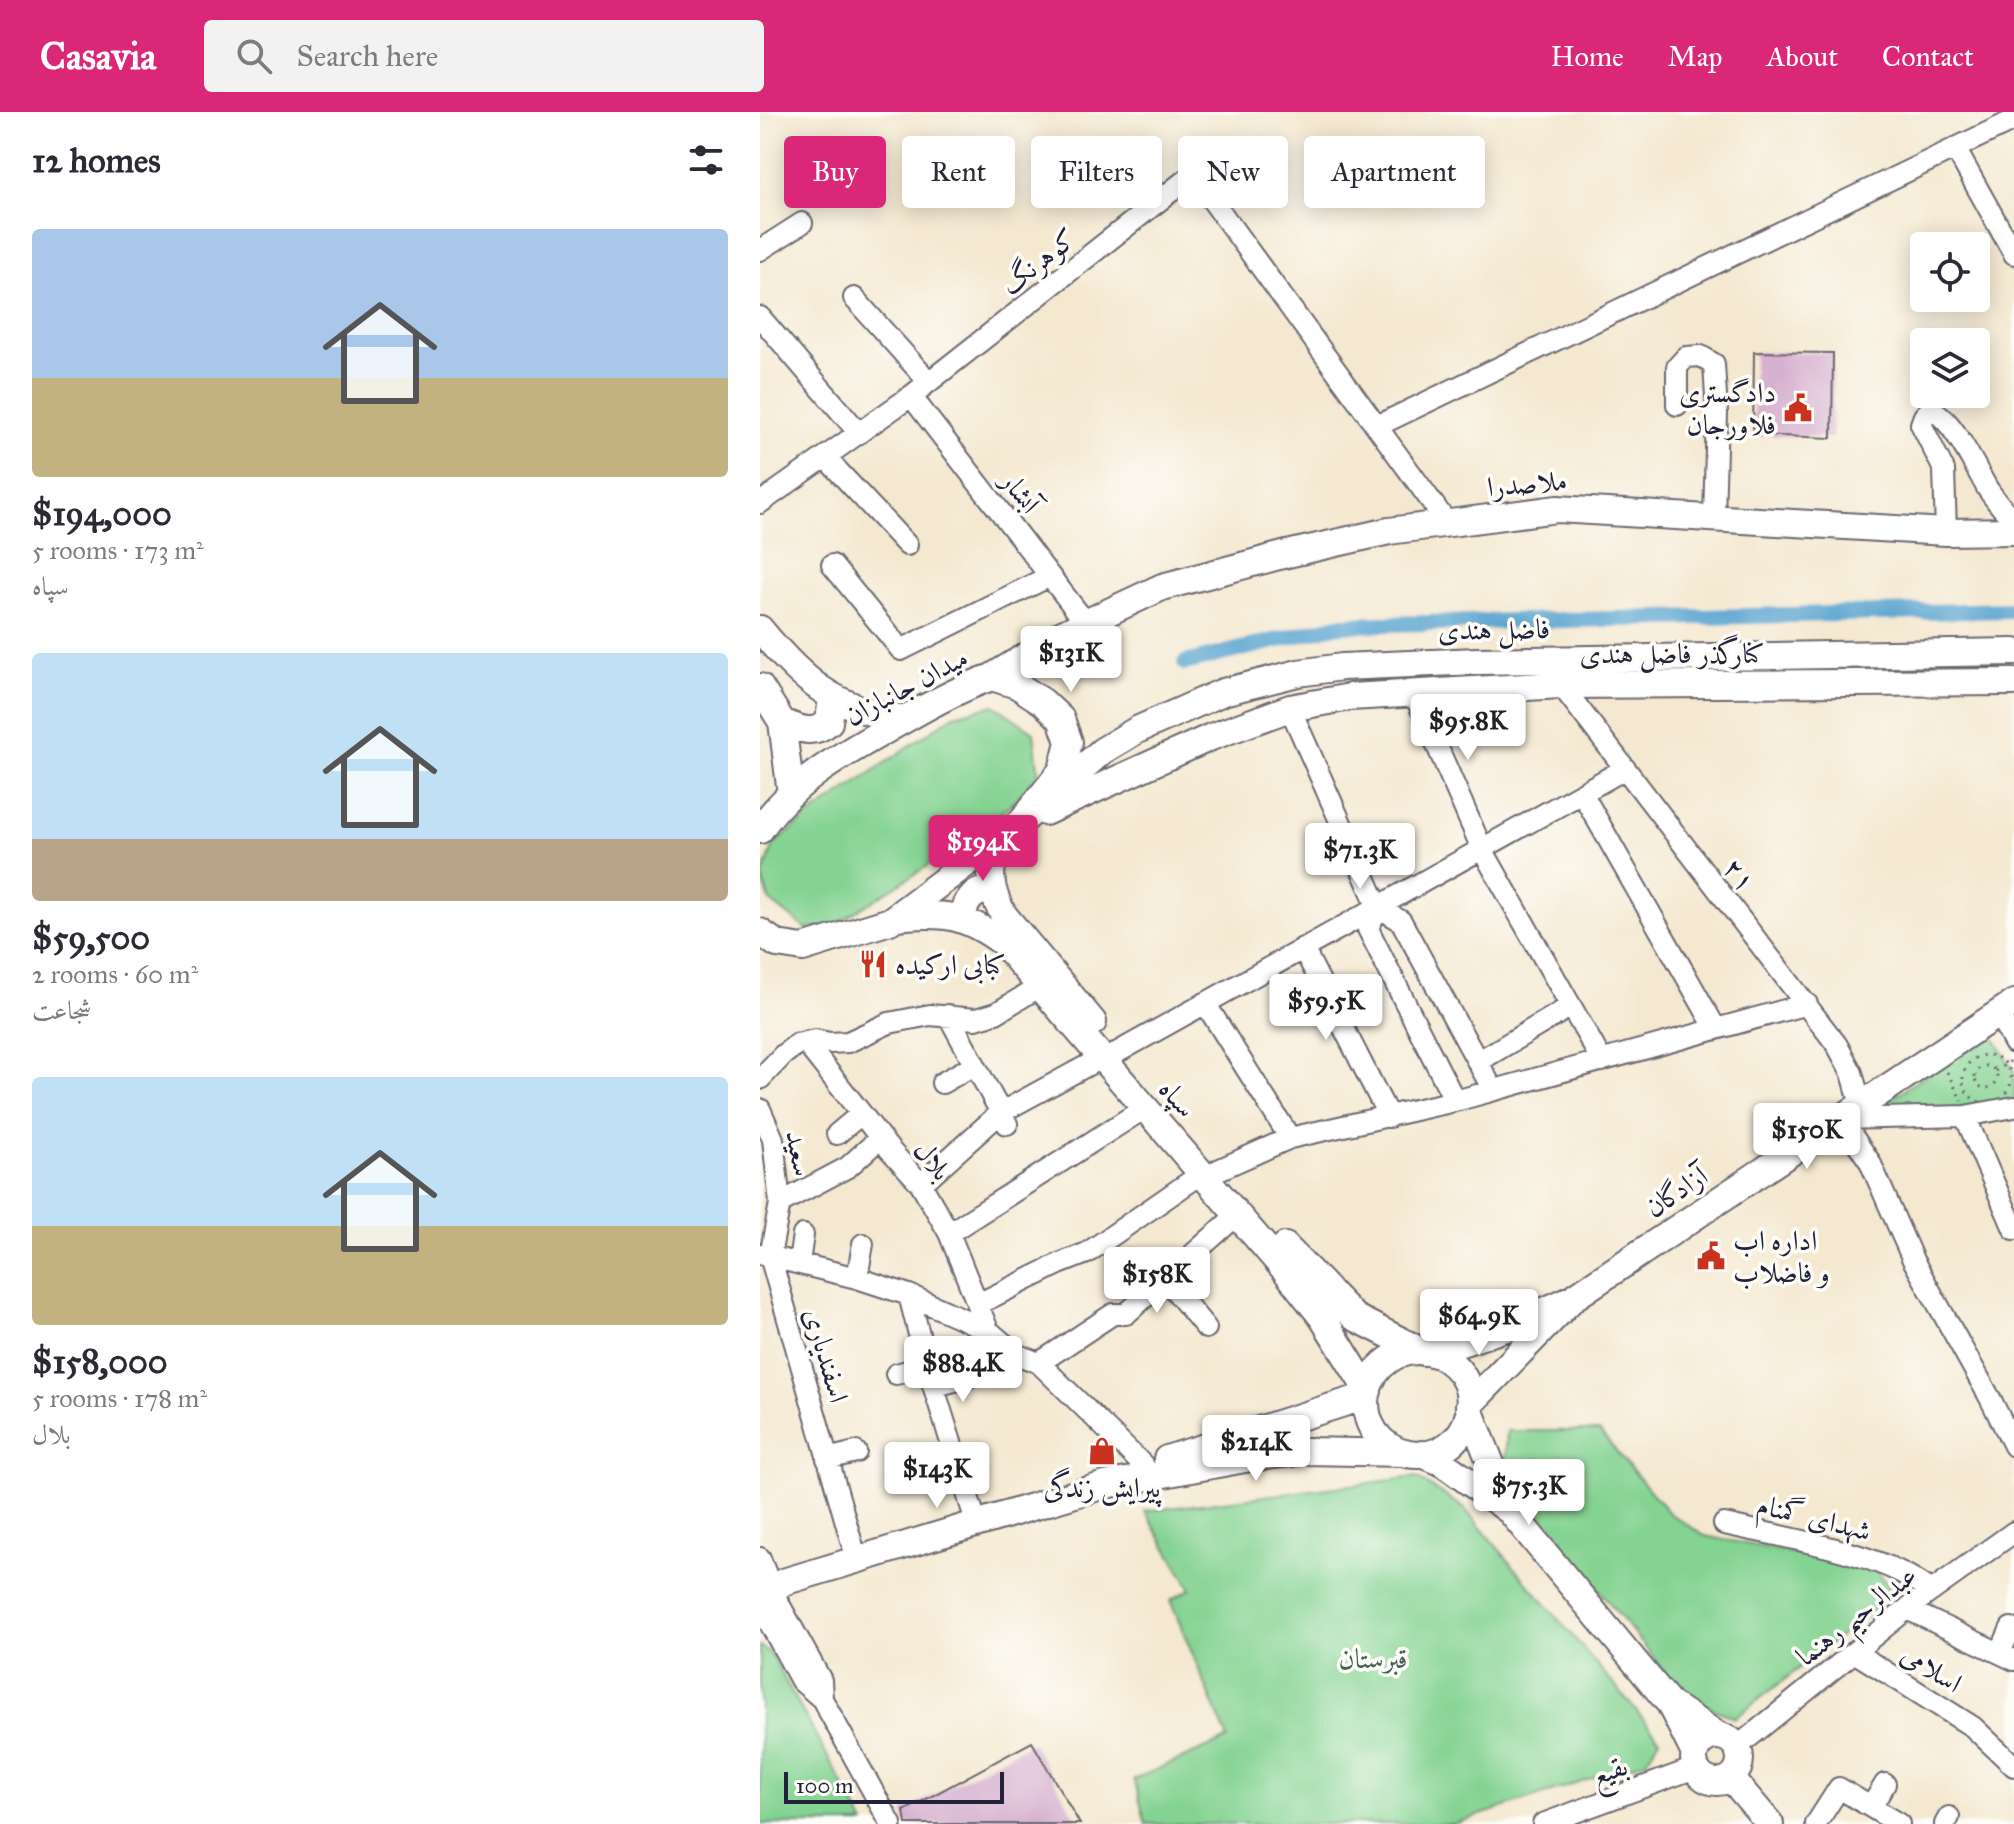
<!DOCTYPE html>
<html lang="en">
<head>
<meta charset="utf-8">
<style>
  :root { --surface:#fff; --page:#f2f2f3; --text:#2b2b33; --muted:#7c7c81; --accent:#db2777 }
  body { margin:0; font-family:"IM FELL Great Primer",Amiri,serif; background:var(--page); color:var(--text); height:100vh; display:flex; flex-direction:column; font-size:30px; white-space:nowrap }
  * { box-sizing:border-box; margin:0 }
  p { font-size:26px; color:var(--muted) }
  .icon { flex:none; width:44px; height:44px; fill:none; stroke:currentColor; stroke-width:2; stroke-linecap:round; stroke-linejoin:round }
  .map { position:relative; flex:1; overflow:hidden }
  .details { display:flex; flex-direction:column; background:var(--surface); width:760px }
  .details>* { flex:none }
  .guide { position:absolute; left:24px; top:24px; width:760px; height:72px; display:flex; gap:16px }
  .tools { position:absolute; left:1150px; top:120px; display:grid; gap:16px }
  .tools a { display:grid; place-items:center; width:80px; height:80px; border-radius:8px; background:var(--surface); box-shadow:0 4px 20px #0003; font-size:40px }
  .scale { position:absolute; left:24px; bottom:20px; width:220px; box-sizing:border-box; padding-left:8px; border:4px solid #22223b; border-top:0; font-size:22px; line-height:28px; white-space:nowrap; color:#22223b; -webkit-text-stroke:6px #fdfcf7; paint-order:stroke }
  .price { position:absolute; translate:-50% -68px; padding:0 18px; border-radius:8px; background:#fff; color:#222; font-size:26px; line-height:52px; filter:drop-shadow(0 2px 4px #0008) }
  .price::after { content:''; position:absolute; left:50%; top:48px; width:24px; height:18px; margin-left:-12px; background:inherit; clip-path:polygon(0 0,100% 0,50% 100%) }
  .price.current { background:var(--accent); color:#fff }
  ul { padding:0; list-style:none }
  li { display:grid; align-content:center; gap:16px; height:424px; padding:0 32px }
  li span { display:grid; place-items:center; height:248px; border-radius:8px; color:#555 }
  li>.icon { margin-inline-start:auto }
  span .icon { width:144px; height:144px; fill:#fffc; stroke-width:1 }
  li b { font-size:34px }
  h2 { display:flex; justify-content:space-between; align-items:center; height:96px; padding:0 32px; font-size:34px }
  .pill { padding:0 28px; border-radius:8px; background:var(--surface); box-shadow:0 4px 20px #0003; font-size:28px; line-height:72px }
  .pill.current { background:var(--accent); color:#fff }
  header { display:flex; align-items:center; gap:48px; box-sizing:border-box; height:112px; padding:0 40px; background:var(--accent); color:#fff }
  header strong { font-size:38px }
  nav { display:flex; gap:44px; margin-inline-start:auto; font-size:28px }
  .search { width:560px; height:72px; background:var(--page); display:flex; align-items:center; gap:20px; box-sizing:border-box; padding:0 28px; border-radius:8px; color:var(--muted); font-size:30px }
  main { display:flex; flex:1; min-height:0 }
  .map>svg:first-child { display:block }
</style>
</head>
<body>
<header>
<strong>Casavia</strong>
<div class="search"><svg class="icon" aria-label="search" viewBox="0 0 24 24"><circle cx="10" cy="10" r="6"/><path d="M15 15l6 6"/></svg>Search here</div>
<nav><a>Home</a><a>Map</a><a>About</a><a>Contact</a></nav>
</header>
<main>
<section class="details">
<h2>12 homes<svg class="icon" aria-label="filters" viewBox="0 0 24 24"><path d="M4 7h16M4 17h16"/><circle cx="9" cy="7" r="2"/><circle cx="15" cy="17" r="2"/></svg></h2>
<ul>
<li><span style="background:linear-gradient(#a9c7e8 60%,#c2b280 0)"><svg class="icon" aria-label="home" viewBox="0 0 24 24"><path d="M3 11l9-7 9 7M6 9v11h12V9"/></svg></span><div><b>$194,000</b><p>5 rooms · 173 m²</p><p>سپاه</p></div></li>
<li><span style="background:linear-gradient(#bfe0f5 75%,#b9a48a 0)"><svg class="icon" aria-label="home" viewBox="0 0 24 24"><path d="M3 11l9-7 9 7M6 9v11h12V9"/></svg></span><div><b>$59,500</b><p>2 rooms · 60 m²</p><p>شجاعت</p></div></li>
<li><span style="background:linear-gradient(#bfe0f5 60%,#c2b280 0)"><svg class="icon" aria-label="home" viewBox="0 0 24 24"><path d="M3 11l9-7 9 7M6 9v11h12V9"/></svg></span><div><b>$158,000</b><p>5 rooms · 178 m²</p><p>بلال</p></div></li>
</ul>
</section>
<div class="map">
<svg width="1254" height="1712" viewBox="0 0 1254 1712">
  <rect width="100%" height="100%" fill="#fdfcf7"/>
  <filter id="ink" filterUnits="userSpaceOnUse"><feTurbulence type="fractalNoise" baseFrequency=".0125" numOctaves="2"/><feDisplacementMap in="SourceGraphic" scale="16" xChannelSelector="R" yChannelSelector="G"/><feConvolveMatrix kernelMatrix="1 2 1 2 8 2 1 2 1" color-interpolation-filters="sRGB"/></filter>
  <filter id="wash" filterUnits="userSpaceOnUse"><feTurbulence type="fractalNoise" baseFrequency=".006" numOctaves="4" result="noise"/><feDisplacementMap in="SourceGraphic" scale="32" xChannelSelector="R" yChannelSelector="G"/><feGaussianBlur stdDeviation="1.8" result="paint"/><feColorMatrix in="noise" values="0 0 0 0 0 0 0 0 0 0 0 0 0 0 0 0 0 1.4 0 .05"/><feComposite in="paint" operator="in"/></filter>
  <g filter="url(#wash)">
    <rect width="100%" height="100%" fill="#f4e8d0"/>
    <path fill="#84d392" stroke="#537a66" stroke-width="2" d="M234,593L274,620L279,666L233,708L163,757L73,814L46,817L10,789L2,766L14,732L49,704L194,603Z
      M1230,918L1254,959V988L1180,1000L1115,998Z
      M747,1319H839L909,1401L945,1424L1116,1457L1130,1478L1114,1498L975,1606L924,1584L745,1360Z
      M656,1365L704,1396L900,1627L886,1649L693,1712H386L374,1667L468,1627L410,1488L431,1477L385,1399Z
      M0,1534L10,1541L105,1712H0Z"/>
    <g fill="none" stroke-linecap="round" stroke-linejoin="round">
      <path stroke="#57a3cf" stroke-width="16" d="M425,551L579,513L1254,498"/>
    </g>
    <g id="blocks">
      <path fill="#d7b1d0" d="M994,240L1073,241L1072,326L993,323Z
        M272,1630L320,1712H146L144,1699Z"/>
    </g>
  </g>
  <g filter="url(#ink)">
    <use href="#blocks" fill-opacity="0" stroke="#6c676f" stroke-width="2"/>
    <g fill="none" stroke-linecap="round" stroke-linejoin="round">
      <defs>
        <path id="minor" d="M1195,36L1254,142
          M0,138L42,111
          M94,186L169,270
          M0,205L99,321
          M151,284L326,511
          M917,293V255L926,245L941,244L954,252L957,301L954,406
          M617,314L1254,8
          M65,345L147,433
          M0,391L151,284L433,62L687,411
          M1186,420L1184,358L1161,312L1164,304L1170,298C1192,303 1217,360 1229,379C1237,390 1245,400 1254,409
          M72,453L141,538L290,464
          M801,573L1077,933L1092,961L1101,993
          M654,581L722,737L842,949
          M530,596L618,795L641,809L733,978
          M822,681L956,917
          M618,795L608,817L695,989
          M543,836L629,1005
          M445,891L530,1026
          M1238,901L1254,931
          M188,903L247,1012
          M45,930L130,1038L161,1072L189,1121L228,1218
          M358,940L863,658
          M719,949L811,894
          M0,967L23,943L37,932L55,928L70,931L88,930L129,911L170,903L216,907L236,901L279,875
          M182,971L214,953
          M1254,995L1205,1004L1254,1117
          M0,997L13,1027L20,1091L10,1144L97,1449
          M1081,1007L1110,1050L1153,1148L1230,1286L1254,1334
          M1081,1007L1205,1004
          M77,1022L101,1002
          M458,1058L530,1026L695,989L1047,892
          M161,1072L240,1001L341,946
          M20,1091L88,1055L120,1026
          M189,1121L385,996
          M0,1142L97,1166L149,1183L228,1218L256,1242L279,1251L384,1354
          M39,1151L43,1123
          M97,1166L103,1132
          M405,1166L446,1216
          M149,1183L167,1254L217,1413
          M218,1192L299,1152L327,1141L441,1062
          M279,1251L353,1202H366L477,1103
          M136,1262L167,1254
          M174,1274L207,1266
          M67,1347L96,1340
          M964,1412C1026,1426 1123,1440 1171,1479
          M0,1446L12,1479L61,1568L62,1587
          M0,1493L41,1569L62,1587L131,1712
          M1147,1497L1254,1548
          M1094,1540L1213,1615L1254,1654
          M1240,1541L1251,1516
          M977,1635L1152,1493L1254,1420
          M1111,1695L1125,1672
          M783,1712L935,1656
          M1056,1712L1079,1676L1139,1712
          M1185,1712L1189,1705"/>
        <path id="major" d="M0,517C43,569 75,598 145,607
          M232,565L302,522L402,475L523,443L629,419L797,397L1186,420L1254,419
          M0,575L22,610L31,682
          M22,610C40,617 53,624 69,610L72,584
          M285,700L451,625L530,596L590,585L801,573L1254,570
          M260,711L342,639L377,618L463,580L538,561L582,555L717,549L1254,540
          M0,718C33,667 91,638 142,609C171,592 200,576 232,565L257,573L283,590L301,607L309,630L302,658L260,711L130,809L43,836L17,832L0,820
          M239,728C228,756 228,775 243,802L333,910
          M137,805C182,800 204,802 242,830L525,1158L562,1205L608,1279
          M204,807C202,790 215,777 232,778
          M525,1134L594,1205L663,1240
          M813,1186L1254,891
          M606 1291a52 52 0 1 1 104 0a52 52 0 1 1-104 0Z
          M671,1241L749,1215L813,1186L709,1293
          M662,1342L681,1350L750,1399L709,1297
          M407,1347L606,1284
          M750,1399L910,1592
          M0,1484L12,1479L23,1470L345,1373L490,1346L547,1339L645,1341
          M934 1647a23 23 0 1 1 46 0a23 23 0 1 1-46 0Z
          M934,1640L910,1592L959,1624
          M971,1666L1010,1712"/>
      </defs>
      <use href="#minor" stroke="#6c676f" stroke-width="24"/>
      <use href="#major" stroke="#6c676f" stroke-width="30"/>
      <path stroke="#6c676f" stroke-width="3" stroke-dasharray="2 6" stroke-linecap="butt" d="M1203 967a24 24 0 1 1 48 0a24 24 0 1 1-48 0Z
        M1215 965a11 11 0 1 1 22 0a11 11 0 1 1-22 0Z
        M1235,959L1252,948
        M1187,960L1202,989"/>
      <use href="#minor" stroke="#fff" stroke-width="20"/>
      <use href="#major" stroke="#fff" stroke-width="26"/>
    </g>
  </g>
  <defs>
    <symbol id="civic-bare" viewBox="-9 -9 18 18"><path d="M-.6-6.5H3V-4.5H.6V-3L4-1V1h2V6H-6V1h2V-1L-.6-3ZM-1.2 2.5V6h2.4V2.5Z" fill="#c8321e" stroke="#fdfcf7" stroke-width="2.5" paint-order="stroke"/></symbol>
    <symbol id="restaurant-bare" viewBox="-9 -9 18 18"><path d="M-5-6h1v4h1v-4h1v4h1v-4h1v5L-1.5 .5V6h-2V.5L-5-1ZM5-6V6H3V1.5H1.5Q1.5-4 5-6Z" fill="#c8321e" stroke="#fdfcf7" stroke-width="2.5" paint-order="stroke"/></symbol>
    <symbol id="shop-bare" viewBox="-9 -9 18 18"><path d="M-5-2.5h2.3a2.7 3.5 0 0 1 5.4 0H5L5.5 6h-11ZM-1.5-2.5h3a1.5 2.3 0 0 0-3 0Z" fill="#c8321e" stroke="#fdfcf7" stroke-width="2.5" paint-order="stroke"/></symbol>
  </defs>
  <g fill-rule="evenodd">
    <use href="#civic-bare" x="1018" y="276" width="40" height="40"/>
    <use href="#restaurant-bare" x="93" y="832" width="40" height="40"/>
    <use href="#civic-bare" x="931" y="1124" width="40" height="40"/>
    <use href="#shop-bare" x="322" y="1319" width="40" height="40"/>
  </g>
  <g text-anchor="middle" stroke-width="7" stroke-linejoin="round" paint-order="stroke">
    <g font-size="28" fill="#22223b" stroke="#fdfcf7">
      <text transform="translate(278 149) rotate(-38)" y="10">کوهرنگ</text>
      <text transform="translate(767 371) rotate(-5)" y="10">ملاصدرا</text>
      <text transform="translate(261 380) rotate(52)" y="10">آبشار</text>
      <text transform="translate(734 517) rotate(-1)" y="10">فاضل هندی</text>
      <text x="912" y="551">کنارگذر فاضل هندی</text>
      <text transform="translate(146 574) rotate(-28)" y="10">میدان جانبازان</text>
      <text transform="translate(980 762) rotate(51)" y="10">۲۱</text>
      <text transform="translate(418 986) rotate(49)" y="10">سپاه</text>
      <text transform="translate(40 1041) rotate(79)" y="10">سعید</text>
      <text transform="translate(173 1048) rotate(51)" y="10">بلال</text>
      <text transform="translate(916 1079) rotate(-34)" y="10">آزادگان</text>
      <text transform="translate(67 1243) rotate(74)" y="10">اسفندیاری</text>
      <text transform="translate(1054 1405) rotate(14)" y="10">شهدای گمنام</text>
      <text transform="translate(1096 1503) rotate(-38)" y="10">عبدالرحیم رهنما</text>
      <text transform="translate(1172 1556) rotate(32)" y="10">اسلامی</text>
      <text transform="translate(849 1658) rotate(-20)" y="10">بقیع</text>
    </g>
    <g font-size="28" fill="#22223b" stroke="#fdfcf7" text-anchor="start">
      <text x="1016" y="290" text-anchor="end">دادگستری<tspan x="1016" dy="32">فلاورجان</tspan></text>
      <text x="135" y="862">کبابی ارکیده</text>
      <text x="973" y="1138">اداره اب<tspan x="973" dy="32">و فاضلاب</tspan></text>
      <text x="342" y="1385" text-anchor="middle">پیرایش زندگی</text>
    </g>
    <g font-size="28" fill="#446059" stroke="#fdfcf7">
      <text x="613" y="1556">قبرستان</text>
    </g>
  </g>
</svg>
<div class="tools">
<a><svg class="icon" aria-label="locate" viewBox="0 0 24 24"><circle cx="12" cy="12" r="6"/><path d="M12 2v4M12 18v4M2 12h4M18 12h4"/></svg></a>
<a><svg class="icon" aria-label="layers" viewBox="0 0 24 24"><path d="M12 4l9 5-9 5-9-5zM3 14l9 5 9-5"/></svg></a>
</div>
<div class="scale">100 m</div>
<b class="price" style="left:311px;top:582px">$131K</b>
<b class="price" style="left:708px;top:650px">$95.8K</b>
<b class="price current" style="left:223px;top:771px">$194K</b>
<b class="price" style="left:600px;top:779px">$71.3K</b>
<b class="price" style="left:566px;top:930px">$59.5K</b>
<b class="price" style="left:1047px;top:1059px">$150K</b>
<b class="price" style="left:397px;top:1203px">$158K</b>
<b class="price" style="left:719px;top:1245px">$64.9K</b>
<b class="price" style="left:203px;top:1292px">$88.4K</b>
<b class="price" style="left:496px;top:1371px">$214K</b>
<b class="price" style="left:177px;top:1398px">$143K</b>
<b class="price" style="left:769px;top:1415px">$75.3K</b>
<div class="guide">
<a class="pill current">Buy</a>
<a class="pill">Rent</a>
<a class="pill">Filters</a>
<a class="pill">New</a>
<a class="pill">Apartment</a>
</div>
</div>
</main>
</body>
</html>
